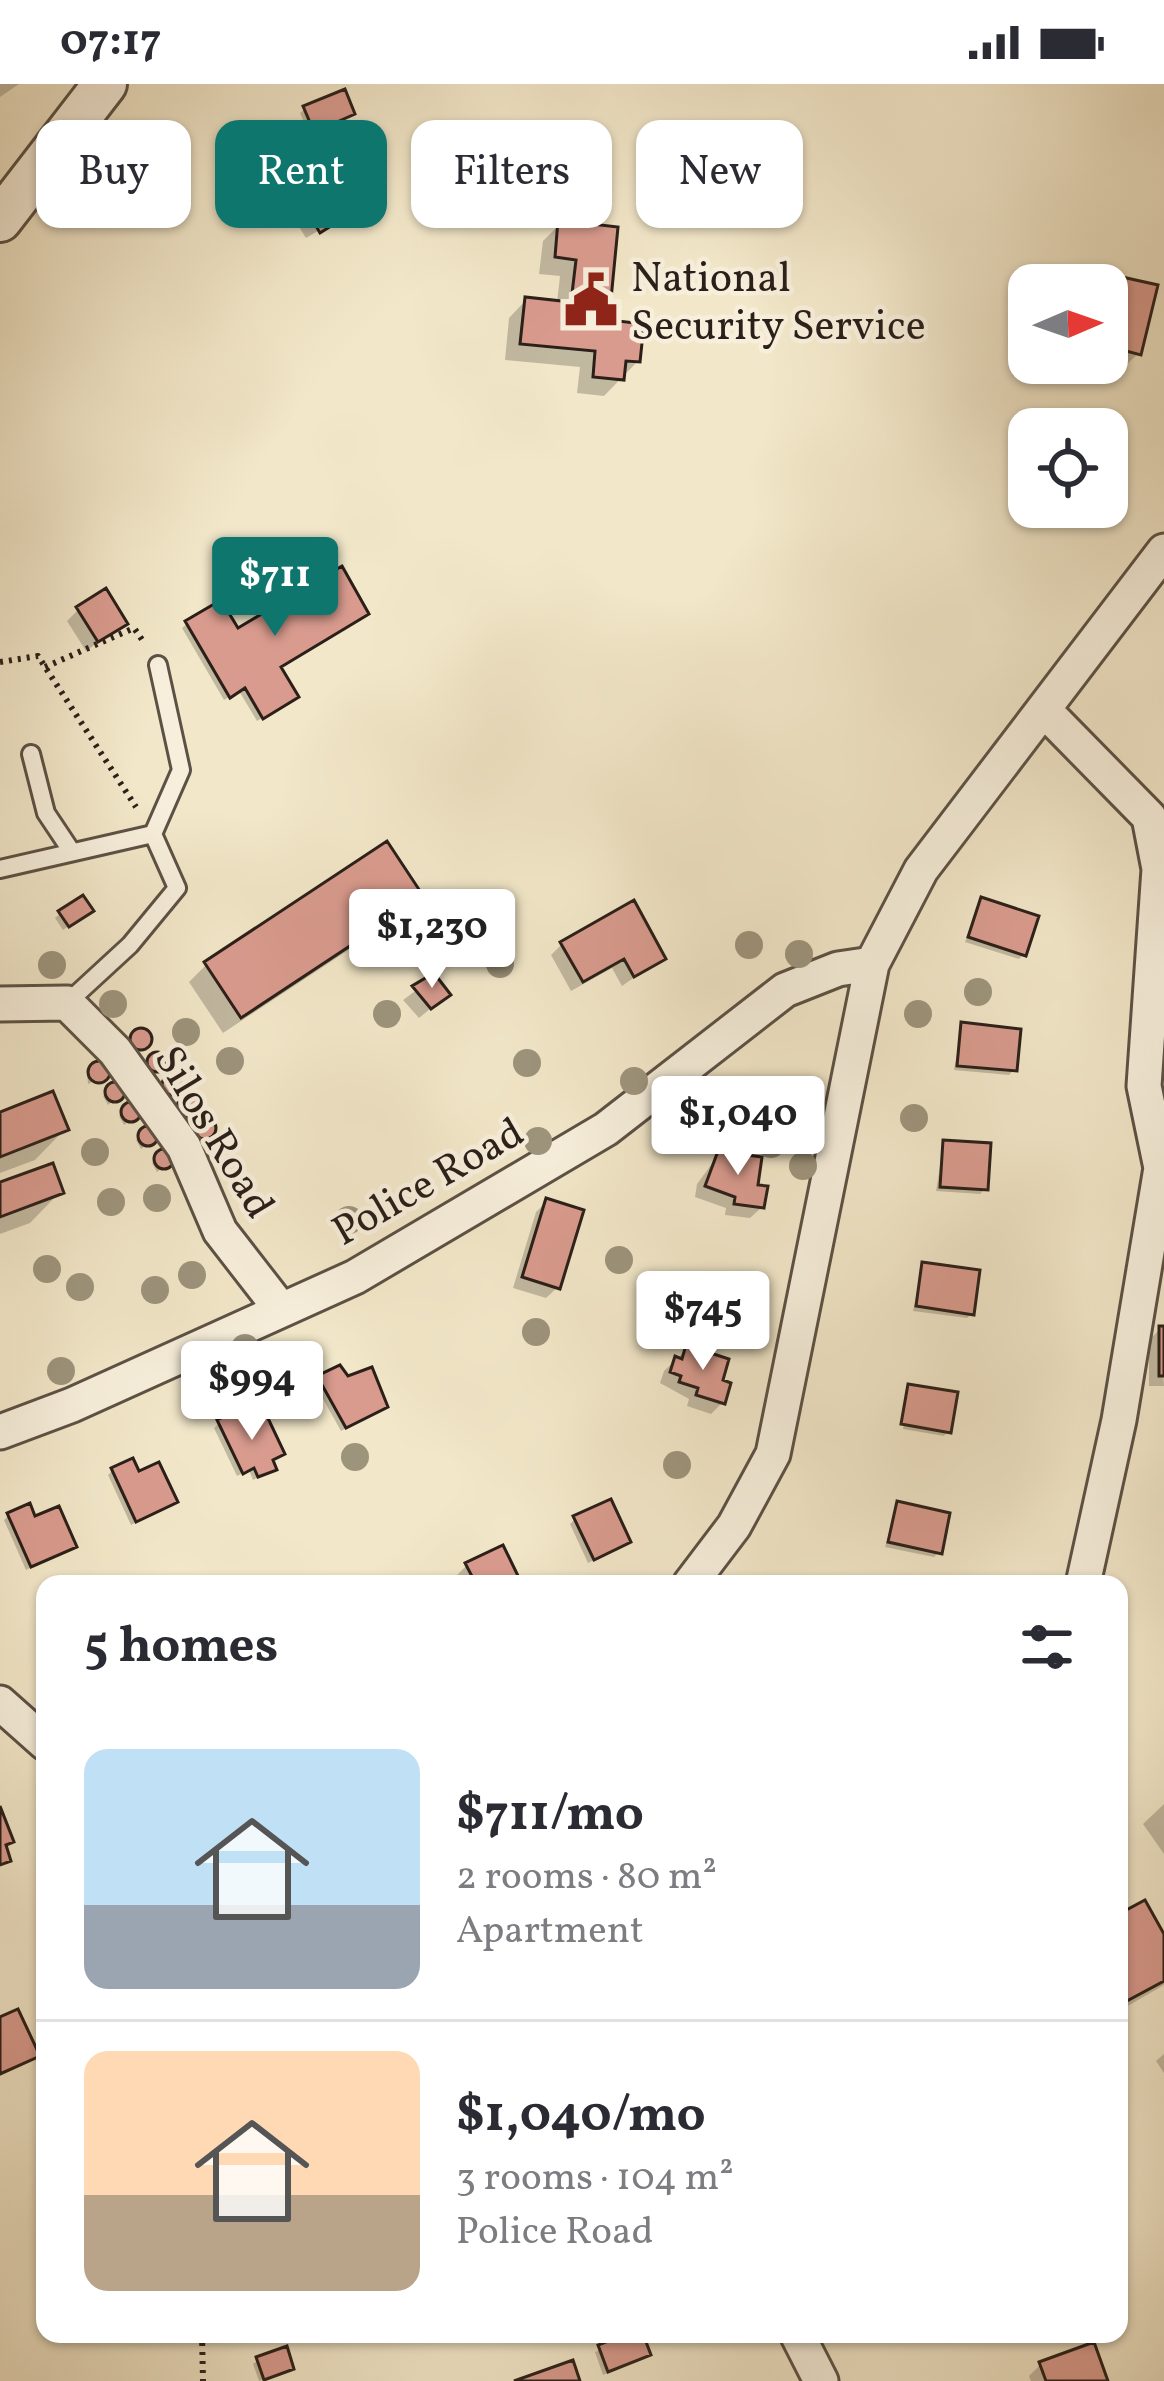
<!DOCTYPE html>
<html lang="en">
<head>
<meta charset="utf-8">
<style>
  :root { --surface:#fff; --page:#f2f2f3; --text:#2b2b33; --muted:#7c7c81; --line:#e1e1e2; --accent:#0f766e }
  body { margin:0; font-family:Vollkorn,serif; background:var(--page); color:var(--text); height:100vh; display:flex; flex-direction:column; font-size:45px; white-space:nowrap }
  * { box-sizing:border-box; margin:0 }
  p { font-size:39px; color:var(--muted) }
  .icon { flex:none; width:66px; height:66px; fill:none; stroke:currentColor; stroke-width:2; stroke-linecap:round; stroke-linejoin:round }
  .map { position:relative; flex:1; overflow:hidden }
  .panel { position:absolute; left:36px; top:1491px; width:1092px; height:768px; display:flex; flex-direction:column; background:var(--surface); border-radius:24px; box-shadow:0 3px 9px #0004 }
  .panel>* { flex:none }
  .hud { position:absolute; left:36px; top:36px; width:1092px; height:108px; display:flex; gap:24px }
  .needle { width:78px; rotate:88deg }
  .fabs { position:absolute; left:1008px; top:180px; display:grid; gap:24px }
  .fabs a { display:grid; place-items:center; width:120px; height:120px; border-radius:24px; background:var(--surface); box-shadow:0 3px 9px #0004; font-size:60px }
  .price { position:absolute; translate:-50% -102px; padding:0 27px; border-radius:12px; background:#fff; color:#222; font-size:39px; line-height:78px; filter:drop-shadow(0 3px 6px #0008) }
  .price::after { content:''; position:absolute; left:50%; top:72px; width:36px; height:27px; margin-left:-18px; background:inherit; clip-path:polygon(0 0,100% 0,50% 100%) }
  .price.on { background:var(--accent); color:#fff }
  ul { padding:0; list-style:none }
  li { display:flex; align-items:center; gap:36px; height:300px; padding:0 48px }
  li+li { border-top:3px solid var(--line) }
  li span { display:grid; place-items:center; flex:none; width:336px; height:240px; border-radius:24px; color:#555 }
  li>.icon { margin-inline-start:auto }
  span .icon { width:144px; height:144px; fill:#fffc; stroke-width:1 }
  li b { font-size:51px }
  h2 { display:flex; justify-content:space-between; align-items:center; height:144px; padding:0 48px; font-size:51px }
  .tag { padding:0 42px; border-radius:24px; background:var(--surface); box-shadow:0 3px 9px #0004; font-size:42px; line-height:108px }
  .tag.on { background:var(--accent); color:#fff }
  .status { display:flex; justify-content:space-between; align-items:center; height:84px; padding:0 60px; background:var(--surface); direction:ltr }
  .status svg { height:33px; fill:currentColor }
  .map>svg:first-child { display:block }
</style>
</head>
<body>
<div class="status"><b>07:17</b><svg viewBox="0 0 49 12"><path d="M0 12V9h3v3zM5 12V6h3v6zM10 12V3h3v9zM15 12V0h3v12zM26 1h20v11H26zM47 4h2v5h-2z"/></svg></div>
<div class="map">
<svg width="1164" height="2297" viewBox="0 0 1164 2297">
  <rect width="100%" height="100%" fill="#f2e7c9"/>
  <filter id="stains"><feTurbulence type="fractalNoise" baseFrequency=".00167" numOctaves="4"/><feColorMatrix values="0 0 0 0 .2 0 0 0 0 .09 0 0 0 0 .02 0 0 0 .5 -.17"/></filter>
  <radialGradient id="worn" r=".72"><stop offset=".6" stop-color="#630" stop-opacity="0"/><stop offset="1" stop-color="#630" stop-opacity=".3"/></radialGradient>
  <path fill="#0003" d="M0,0H19L0,13Z
    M305,25L352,30L309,50L300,29Z
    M300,114L352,127L306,154L288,125Z
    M560,140L605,239L638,277L604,312L577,309L580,283L505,276L509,234L526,216L557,219L560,192L539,190L543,157Z
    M1087,188L1154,204L1139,269L1127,280L1107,275V201H1075Z
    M78,526L124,539L86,567L67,537Z
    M187,540L237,548L279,583L291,617L257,637L239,607L224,616L182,544Z
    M420,813L403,830L223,949L189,898L206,881Z
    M982,816L1023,871L1019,875L965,858Z
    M60,830L85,831L63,846L55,834Z
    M562,860L662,874L622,902L612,884L571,907L551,871Z
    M434,893L447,911L419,934L403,916Z
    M962,942L1014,986L1009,991L954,986Z
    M142,949L147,957L133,968L128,960Z
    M159,972L164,980L149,991L144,983Z
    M102,982L104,993L88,1000L87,989Z
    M173,995L178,1003L163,1014L158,1006Z
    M117,1001L122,1010L108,1021L103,1012Z
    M189,1016L195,1025L180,1036L175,1027Z
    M133,1021L139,1030L124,1041L119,1032Z
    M0,1031L65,1045L35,1076L0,1089Z
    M206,1038L211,1046L196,1057L192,1049Z
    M150,1045L155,1054L141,1065L136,1056Z
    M944,1059L985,1105L980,1110L936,1107Z
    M166,1068L171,1077L157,1088L152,1079Z
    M719,1070L755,1104L762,1123L750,1134L725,1131L726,1124L695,1113L697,1100Z
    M0,1101L60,1108L30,1139L0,1150Z
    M547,1117L558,1203L546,1214L513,1204L536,1128Z
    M923,1181L972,1229L967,1234L913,1227Z
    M1160,1245L1164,1302H1149V1256Z
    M687,1265L719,1298L722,1319L711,1330L687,1322L689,1315L660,1299L664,1287Z
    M318,1295L384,1323L341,1347L314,1299Z
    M910,1304L948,1347L944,1352L903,1345Z
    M219,1339L242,1344L281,1370L270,1377L274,1385L253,1396L249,1386L237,1392L214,1344Z
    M113,1386L138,1391L174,1418L131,1441L108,1391Z
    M898,1420L939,1468L934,1473L885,1463Z
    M9,1431L34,1436L73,1462L26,1486L4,1436Z
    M575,1435L628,1457L588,1479L570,1440Z
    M467,1481L519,1500H460L456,1492Z
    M1164,1720V1770L1143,1740Z
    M1119,1833L1164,1856V1901L1119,1927Z
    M1164,1970V1989L1156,1977Z
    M640,2250L648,2271L603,2291L595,2268Z
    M258,2276L291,2285L259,2297L253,2280Z
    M1041,2280L1103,2297H1031L1029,2292Z"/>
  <path fill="#d99b8e" stroke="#2a1f19" stroke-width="3" d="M345,5L355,30L314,48L303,22Z
    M333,90L355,127L320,149L298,111Z
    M558,136L618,143L609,236L644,240L640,278L626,277L624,296L593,293L595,267L520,260L525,213L571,218L576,176L555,173Z
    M1086,185L1158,201L1141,271L1107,262V201H1082Z
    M342,482L369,530L281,583L299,613L263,635L245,604L230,614L185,537L221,516L238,544Z
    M106,504L128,540L98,558L76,523Z
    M387,757L424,813L241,934L204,878Z
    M83,811L94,827L69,843L58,827Z
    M981,813L1039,832L1026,872L968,853Z
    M634,816L666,875L634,893L624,875L583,898L560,858Z
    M434,889L451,911L431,925L412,902Z
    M961,938L1021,945L1017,987L957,982Z
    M130 955a11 11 0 1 1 22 0a11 11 0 1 1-22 0Z
    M147 978a10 10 0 1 1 20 0a10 10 0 1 1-20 0Z
    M88 988a11 11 0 1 1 22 0a11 11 0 1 1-22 0Z
    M162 1001a10 10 0 1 1 20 0a10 10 0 1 1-20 0Z
    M105 1008a10 10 0 1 1 20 0a10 10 0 1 1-20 0Z
    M53,1007L69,1046L0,1073V1028Z
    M177 1023a11 11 0 1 1 22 0a11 11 0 1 1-22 0Z
    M121 1028a10 10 0 1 1 20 0a10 10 0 1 1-20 0Z
    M194 1044a11 11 0 1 1 22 0a11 11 0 1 1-22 0Z
    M138 1052a10 10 0 1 1 20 0a10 10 0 1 1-20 0Z
    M943,1056L991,1059L988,1106L940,1103Z
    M154 1075a10 10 0 1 1 20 0a10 10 0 1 1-20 0Z
    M718,1067L762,1073L758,1101L768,1102L764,1124L734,1120L735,1113L705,1102Z
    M53,1079L64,1109L0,1133V1098Z
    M546,1114L584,1126L560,1205L522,1193Z
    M922,1178L980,1186L974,1231L916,1222Z
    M1159,1242H1164V1292H1159Z
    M686,1261L729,1275L723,1296L731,1299L725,1320L696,1311L698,1304L679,1298L681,1292L670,1288L675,1272L682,1275Z
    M340,1281L348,1292L372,1283L388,1323L346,1344L317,1292Z
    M908,1300L958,1308L951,1349L901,1340Z
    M239,1325L244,1340L266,1330L285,1370L273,1376L277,1386L258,1393L254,1384L243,1390L217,1336Z
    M133,1374L139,1387L159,1378L178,1418L136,1438L111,1384Z
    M611,1415L631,1458L594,1476L573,1432Z
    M897,1417L950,1429L942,1470L888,1458Z
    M30,1419L35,1432L59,1422L77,1463L31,1483L7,1429Z
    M503,1461L522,1500H476L465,1479Z
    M0,1722L14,1758L6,1761L11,1777L0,1781Z
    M1145,1816L1164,1850V1897L1125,1918L1119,1906V1830Z
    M18,1925L40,1972L0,1990V1933Z
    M626,2250H643L651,2271L608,2288L598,2261Z
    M1094,2258L1108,2297H1046L1039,2278Z
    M287,2262L294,2285L264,2296L256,2273Z
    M573,2276L580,2297H514Z"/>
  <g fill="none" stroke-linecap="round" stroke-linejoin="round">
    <defs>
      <path id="service" d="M31,670L46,729L72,768
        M0,785L153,750
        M67,919L130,861L177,804L153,750L181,686L158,581"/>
      <path id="minor" d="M1044,626L1149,733L1159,785L1144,1002L1161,1084L1119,1336L1083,1500
        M0,920L67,919L115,967L184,1063L220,1147L279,1223
        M0,1348L72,1321L355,1193L606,1045L785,906L838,885L872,880
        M690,1500L734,1442L773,1370L872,880L921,786L1164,467
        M0,1619L45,1659
        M797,2250L821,2297"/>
      <path id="tertiary" d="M0,136L105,0"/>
    </defs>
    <use href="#service" stroke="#5c5145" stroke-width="22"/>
    <use href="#minor" stroke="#5c5145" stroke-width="39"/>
    <use href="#tertiary" stroke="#5c5145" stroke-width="48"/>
    <path stroke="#2a1f19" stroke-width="6" stroke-dasharray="3 6" stroke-linecap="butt" d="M0,578L38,572L136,723
      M45,583L134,544L145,560
      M202,2250L203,2297"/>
    <use href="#service" stroke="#f7efdc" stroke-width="16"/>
    <use href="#minor" stroke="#f7efdc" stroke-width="33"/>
    <use href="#tertiary" stroke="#f7efdc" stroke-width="42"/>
  </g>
  <g fill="#9d947c">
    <circle cx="749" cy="861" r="14"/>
    <circle cx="799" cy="870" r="14"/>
    <circle cx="500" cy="880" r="14"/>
    <circle cx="52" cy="881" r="14"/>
    <circle cx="978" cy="908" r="14"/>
    <circle cx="113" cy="920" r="14"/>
    <circle cx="387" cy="930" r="14"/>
    <circle cx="918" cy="930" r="14"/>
    <circle cx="186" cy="948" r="14"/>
    <circle cx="230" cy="977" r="14"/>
    <circle cx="527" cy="979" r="14"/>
    <circle cx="634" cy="997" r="14"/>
    <circle cx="796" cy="1016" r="14"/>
    <circle cx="914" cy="1034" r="14"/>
    <circle cx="538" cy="1057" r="14"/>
    <circle cx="771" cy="1060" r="14"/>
    <circle cx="95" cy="1068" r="14"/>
    <circle cx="803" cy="1082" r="14"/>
    <circle cx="157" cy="1114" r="14"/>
    <circle cx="111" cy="1118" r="14"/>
    <circle cx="349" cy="1136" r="14"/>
    <circle cx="619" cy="1176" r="14"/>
    <circle cx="47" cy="1185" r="14"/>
    <circle cx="192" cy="1191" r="14"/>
    <circle cx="80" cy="1203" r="14"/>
    <circle cx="155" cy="1206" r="14"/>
    <circle cx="536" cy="1248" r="14"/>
    <circle cx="245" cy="1264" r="14"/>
    <circle cx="61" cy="1287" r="14"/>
    <circle cx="355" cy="1373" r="14"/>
    <circle cx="677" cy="1381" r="14"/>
  </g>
  <defs>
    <symbol id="civic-bare" viewBox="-9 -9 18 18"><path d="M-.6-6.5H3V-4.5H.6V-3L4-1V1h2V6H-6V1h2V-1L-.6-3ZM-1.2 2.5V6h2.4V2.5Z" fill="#8f2418" stroke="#f7efdc" stroke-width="2.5" paint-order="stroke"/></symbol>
  </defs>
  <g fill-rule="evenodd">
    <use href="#civic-bare" x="553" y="178" width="76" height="76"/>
  </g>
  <g text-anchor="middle" stroke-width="9" stroke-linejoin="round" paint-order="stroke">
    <g font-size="42" fill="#2a1f19" stroke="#f7efdc" text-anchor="start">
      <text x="631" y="207">National<tspan x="631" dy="48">Security Service</tspan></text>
    </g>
    <g font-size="42" fill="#2a1f19" stroke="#f7efdc">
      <text transform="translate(216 1047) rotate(59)" y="15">Silos Road</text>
      <text transform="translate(427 1096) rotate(-30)" y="15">Police Road</text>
    </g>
  </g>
  <rect width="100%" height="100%" filter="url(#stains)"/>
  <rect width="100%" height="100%" fill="url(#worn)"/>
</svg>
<div class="fabs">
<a><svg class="needle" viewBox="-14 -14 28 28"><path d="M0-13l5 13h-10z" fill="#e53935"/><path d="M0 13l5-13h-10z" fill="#7c7c81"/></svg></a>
<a><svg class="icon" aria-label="locate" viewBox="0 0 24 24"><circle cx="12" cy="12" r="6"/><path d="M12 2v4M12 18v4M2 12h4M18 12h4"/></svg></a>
</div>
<b class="price on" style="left:275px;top:555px">$711</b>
<b class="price" style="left:432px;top:907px">$1,230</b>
<b class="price" style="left:738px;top:1094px">$1,040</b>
<b class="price" style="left:703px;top:1289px">$745</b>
<b class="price" style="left:252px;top:1359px">$994</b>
<div class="hud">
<a class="tag">Buy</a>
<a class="tag on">Rent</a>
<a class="tag">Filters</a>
<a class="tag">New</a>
</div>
<section class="panel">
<h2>5 homes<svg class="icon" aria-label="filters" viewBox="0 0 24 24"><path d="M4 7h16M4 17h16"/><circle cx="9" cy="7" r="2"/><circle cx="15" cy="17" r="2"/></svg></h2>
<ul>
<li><span style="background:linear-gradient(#bfe0f5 65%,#9aa5b1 0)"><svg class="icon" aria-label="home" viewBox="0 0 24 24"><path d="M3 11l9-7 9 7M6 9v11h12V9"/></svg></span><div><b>$711/mo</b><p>2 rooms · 80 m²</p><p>Apartment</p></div></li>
<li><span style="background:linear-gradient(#ffd9b3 60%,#b9a48a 0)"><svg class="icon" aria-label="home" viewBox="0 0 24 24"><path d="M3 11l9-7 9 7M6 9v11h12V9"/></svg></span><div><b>$1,040/mo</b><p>3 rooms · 104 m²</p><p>Police Road</p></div></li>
</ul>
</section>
</div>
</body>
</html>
